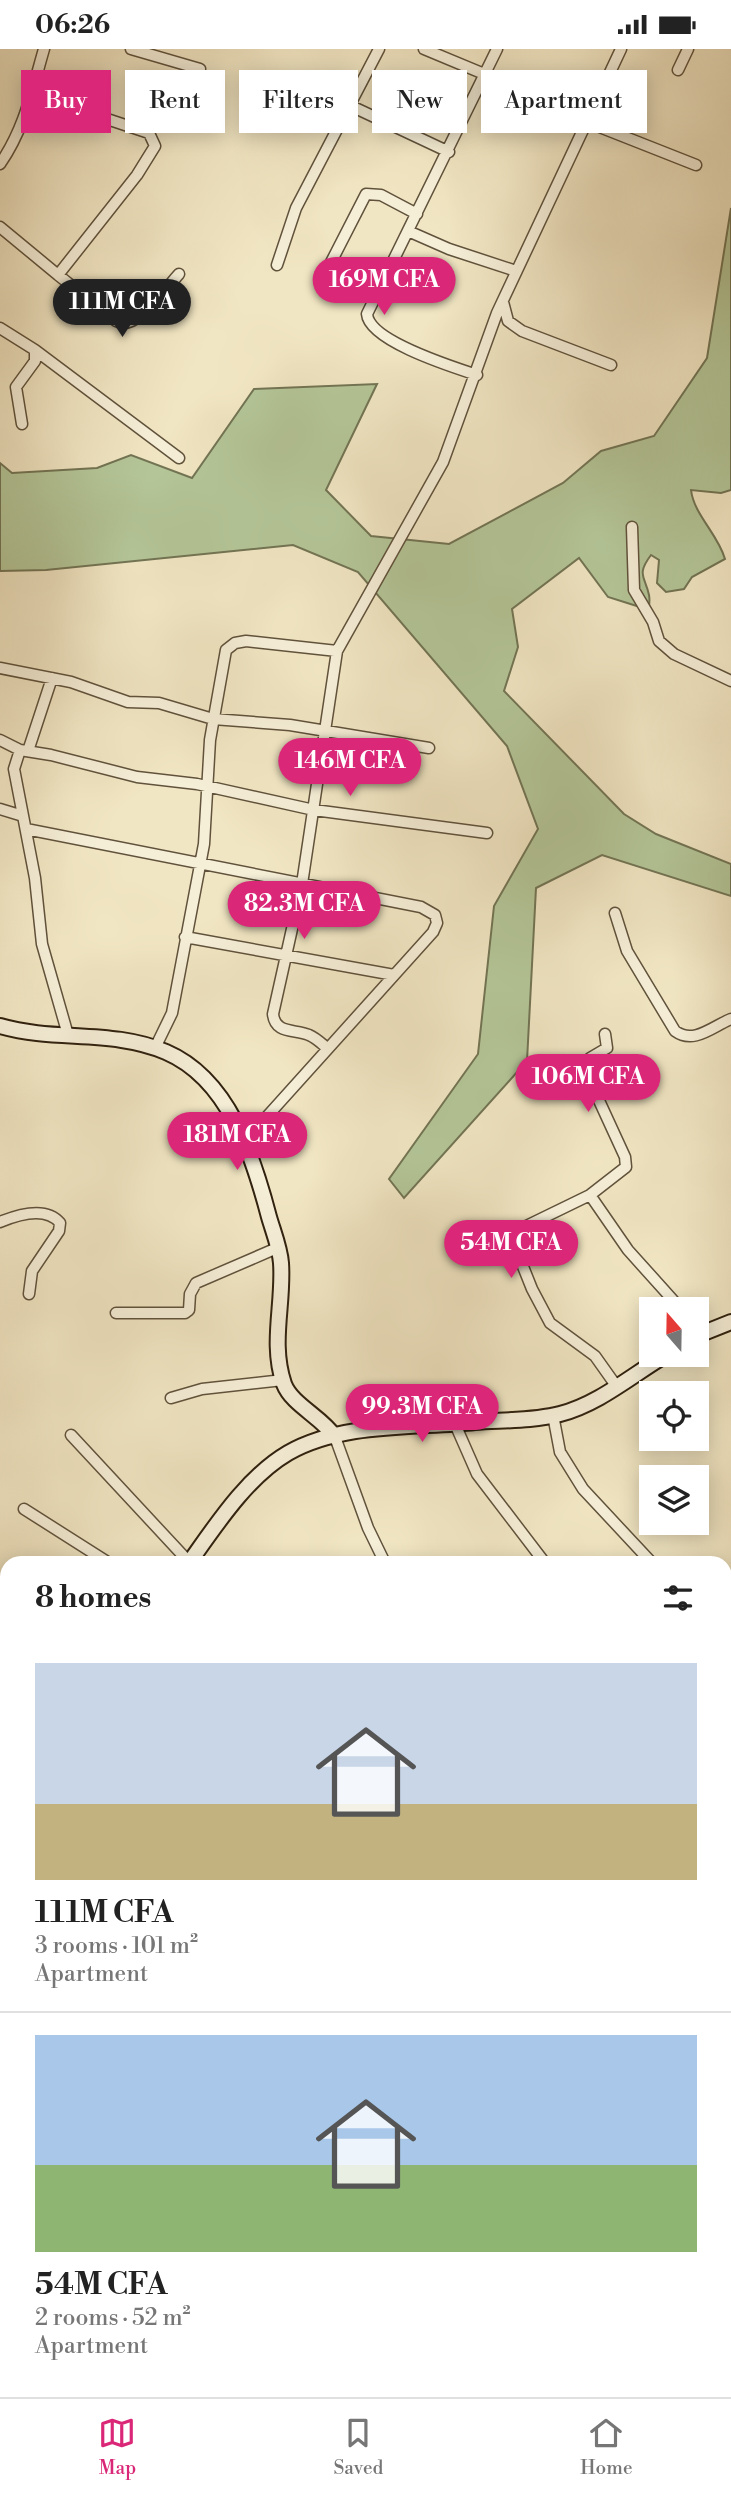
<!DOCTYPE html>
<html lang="en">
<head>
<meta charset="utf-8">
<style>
  :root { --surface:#fff; --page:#f2f2f2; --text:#222; --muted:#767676; --line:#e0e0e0; --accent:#db2777 }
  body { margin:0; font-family:"Libre Bodoni",serif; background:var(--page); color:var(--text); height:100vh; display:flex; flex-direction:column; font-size:26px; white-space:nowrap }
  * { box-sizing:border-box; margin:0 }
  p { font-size:23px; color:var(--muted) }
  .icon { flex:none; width:38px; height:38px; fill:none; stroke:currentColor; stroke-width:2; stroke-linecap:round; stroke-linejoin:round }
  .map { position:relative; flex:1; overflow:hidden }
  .details { position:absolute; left:0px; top:1507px; width:732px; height:842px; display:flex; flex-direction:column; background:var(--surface); border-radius:21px 21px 0 0; box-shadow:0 4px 18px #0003 }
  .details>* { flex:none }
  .top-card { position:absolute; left:21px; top:21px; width:690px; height:63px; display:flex; gap:14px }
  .needle { width:46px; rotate:340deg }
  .buttons { position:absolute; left:639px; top:1248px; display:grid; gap:14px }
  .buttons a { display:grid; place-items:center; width:70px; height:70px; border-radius:0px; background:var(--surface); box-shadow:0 4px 18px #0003; font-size:35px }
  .price { position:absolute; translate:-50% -60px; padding:0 16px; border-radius:24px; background:var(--accent); color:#fff; font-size:23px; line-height:46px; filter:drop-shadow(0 2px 4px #0008) }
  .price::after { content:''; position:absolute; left:50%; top:42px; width:21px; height:16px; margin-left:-10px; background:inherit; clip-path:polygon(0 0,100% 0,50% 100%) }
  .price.current { background:#222; color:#fff }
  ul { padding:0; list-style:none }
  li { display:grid; align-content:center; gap:14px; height:371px; padding:0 35px }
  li+li { border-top:2px solid var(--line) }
  li span { display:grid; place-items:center; height:217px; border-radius:0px; color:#555 }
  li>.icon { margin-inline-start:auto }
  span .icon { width:126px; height:126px; fill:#fffc; stroke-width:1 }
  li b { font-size:30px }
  h2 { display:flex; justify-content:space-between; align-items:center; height:84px; padding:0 35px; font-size:30px }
  .tag { padding:0 24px; border-radius:0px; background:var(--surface); box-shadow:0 4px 18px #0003; font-size:24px; line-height:63px }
  .tag.current { background:var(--accent); color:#fff }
  .status { display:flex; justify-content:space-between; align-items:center; height:49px; padding:0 35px; background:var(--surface); direction:ltr }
  .status svg { height:19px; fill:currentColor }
  .dock { display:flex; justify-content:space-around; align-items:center; height:98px; border-top:2px solid var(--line); background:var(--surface); font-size:19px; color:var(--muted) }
  .dock a { display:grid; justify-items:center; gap:4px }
  .dock .current { color:var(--accent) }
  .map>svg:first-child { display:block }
</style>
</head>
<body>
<div class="status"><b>06:26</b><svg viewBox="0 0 49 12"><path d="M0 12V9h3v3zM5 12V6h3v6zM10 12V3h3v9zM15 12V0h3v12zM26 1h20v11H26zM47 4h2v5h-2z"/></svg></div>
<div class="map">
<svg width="731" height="2348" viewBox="0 0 731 2348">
  <rect width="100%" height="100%" fill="#f1e6c3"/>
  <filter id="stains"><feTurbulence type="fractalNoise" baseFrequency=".00286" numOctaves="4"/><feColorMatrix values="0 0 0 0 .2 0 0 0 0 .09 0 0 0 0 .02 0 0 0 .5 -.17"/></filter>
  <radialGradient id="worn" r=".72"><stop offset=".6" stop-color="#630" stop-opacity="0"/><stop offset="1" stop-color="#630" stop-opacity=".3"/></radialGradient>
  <path fill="#b4c698" stroke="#727454" stroke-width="2" d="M731,159V441L721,444L691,441C694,466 718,485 725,510L692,528L684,540L666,543L657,534L659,511L651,506C636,526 645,527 649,546C650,551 649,559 648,564L643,559L608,548L579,509L512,560L518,598L504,642L624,765L656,785L731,815V847L602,806L536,839L527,1012L404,1149L389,1130L478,1005L494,857L538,780L507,697L358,523L293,496L46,521L0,522V414L12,424L97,419L131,406L192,429L254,340L377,335L326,441L371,487L449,495L563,434L601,402L654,387L707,309Z"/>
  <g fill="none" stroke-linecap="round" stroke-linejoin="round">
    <defs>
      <path id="street" d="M131,0L200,20
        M424,0L537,47
        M678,21L688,0
        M351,57L449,103
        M587,73L696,116
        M0,115C25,79 32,41 44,0
        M0,178L58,226L137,126L155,97L149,84L83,62L29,53
        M408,182L449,200L516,222
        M277,216L296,159L379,0
        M325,225L366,145L381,146L417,165
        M58,226L116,272C136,284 166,239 179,225
        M503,253L508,272L522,282L611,316
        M0,279L35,301V312L16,338L22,375
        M35,301L179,409
        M477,326C453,318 369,292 367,265L497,0
        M632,478L634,541L653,573L659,592L674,605L731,632
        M0,619L71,633L128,653L159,654L213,670L290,676L429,699
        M0,691L20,701L51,706L137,728L197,735L314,761L487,784
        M20,701L14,720L35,829L42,895L68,986
        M28,702L52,629
        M0,760L23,767
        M26,780L421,858L435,866L437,874L433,883L244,1093
        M615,864L627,902L675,982C694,996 713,977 731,970
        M185,888L394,926
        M605,985L607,999L590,1009L585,1021L625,1108L626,1118L590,1146L516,1182L512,1190L532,1240L550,1274L595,1307L617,1338
        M155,999L172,964L204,795L210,691L226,601L235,594L246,592L337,602
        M327,999C321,994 316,989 309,986C294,980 275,985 273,965L302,835L337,602L443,413L497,264L621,0
        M590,1146L628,1201L681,1260
        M0,1173C17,1166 46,1157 60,1174L59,1182L32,1222L29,1245
        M116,1264H185L189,1261L190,1245L196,1234L277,1199
        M171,1349L202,1340L283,1331
        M553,1366L560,1403L583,1440L652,1514
        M455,1375L477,1425L545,1514
        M71,1386L189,1513
        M335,1388L368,1479L385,1514
        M24,1460L109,1514
        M724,1571L731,1575
        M0,1619L7,1626
        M0,1643L7,1639
        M724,1664L731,1668
        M724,1792L731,1804
        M724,1832L731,1831
        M724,1900L731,1897
        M0,1906L7,1909
        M724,1959L731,1953
        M0,2234L7,2239
        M724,2300L731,2305
        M222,2342L233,2348
        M358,2348L362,2342"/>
      <path id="secondary" d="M0,977C55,993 112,980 166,1003C229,1030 253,1107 269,1168C273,1182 280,1199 281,1214C284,1255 270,1294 284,1335C292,1356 322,1368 335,1388
        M696,1287L731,1273
        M189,1514C216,1476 247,1428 288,1404C342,1373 415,1379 475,1373C503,1371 533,1372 560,1365C599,1355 632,1326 666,1306
        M0,1772L7,1761"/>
    </defs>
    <use href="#street" stroke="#60523c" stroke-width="13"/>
    <use href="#secondary" stroke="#30210f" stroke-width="18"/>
    <use href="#street" stroke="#f6efd8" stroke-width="10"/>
    <use href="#secondary" stroke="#f6efd8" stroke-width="14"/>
  </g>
  <rect width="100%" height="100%" filter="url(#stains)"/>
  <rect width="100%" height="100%" fill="url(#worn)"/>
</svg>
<div class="buttons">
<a><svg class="needle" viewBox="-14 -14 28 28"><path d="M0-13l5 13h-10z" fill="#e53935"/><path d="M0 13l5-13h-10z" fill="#767676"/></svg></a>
<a><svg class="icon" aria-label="locate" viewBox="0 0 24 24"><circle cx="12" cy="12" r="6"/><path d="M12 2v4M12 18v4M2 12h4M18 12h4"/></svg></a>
<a><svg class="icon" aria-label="layers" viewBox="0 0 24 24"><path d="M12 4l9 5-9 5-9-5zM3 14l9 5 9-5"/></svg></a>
</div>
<b class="price" style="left:384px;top:268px">169M CFA</b>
<b class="price current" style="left:122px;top:290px">111M CFA</b>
<b class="price" style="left:350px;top:749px">146M CFA</b>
<b class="price" style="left:304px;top:892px">82.3M CFA</b>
<b class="price" style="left:588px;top:1065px">106M CFA</b>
<b class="price" style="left:237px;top:1123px">181M CFA</b>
<b class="price" style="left:511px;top:1231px">54M CFA</b>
<b class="price" style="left:422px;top:1395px">99.3M CFA</b>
<div class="top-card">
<a class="tag current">Buy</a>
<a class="tag">Rent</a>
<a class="tag">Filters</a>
<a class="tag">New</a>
<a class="tag">Apartment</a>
</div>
<section class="details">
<h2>8 homes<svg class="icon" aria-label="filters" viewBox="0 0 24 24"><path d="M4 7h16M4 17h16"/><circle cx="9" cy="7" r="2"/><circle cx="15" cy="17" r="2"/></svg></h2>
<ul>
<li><span style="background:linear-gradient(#c9d6e8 65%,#c2b280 0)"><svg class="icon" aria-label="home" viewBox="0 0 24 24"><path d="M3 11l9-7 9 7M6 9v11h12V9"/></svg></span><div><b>111M CFA</b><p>3 rooms · 101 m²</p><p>Apartment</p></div></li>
<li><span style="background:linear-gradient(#a9c7e8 60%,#8fb573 0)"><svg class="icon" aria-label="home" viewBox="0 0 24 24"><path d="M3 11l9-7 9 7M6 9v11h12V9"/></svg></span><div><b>54M CFA</b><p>2 rooms · 52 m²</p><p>Apartment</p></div></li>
</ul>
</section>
</div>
<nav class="dock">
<a class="current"><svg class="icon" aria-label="map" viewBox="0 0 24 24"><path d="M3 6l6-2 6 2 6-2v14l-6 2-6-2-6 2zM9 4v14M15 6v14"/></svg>Map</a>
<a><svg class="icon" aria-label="saved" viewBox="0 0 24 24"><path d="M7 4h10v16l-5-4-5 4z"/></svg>Saved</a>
<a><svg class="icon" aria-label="home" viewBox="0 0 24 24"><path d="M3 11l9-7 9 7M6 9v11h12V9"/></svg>Home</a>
</nav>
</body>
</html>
